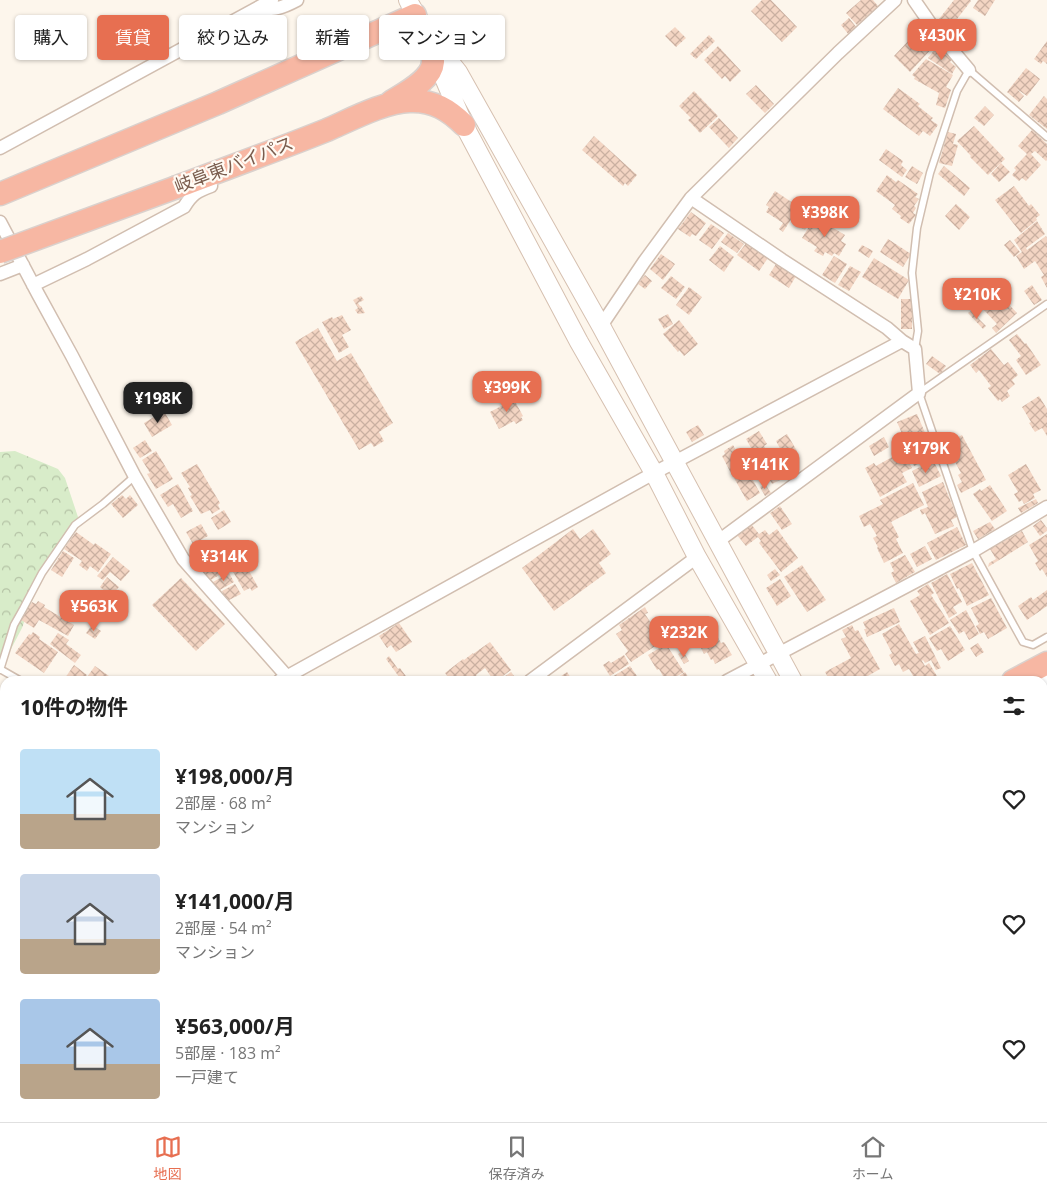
<!DOCTYPE html>
<html lang="ja">
<head>
<meta charset="utf-8">
<style>
  :root { --surface:#fff; --page:#f6f6f6; --text:#222; --muted:#767676; --line:#e0e0e0; --accent:#e76f51 }
  body { margin:0; font-family:"Open Sans","Noto Sans JP",sans-serif; background:var(--page); color:var(--text); height:100vh; display:flex; flex-direction:column; font-size:19px; white-space:nowrap }
  * { box-sizing:border-box; margin:0 }
  p { font-size:16px; color:var(--muted) }
  .icon { flex:none; width:28px; height:28px; fill:none; stroke:currentColor; stroke-width:2; stroke-linecap:round; stroke-linejoin:round }
  .map { position:relative; flex:1; overflow:hidden }
  .side { position:absolute; left:0px; top:676px; width:1048px; height:446px; display:flex; flex-direction:column; background:var(--surface); border-radius:15px 15px 0 0; box-shadow:0 1px 4px #0004 }
  .side>* { flex:none }
  .guide { position:absolute; left:15px; top:15px; width:500px; height:45px; display:flex; gap:10px }
  .price { position:absolute; translate:-50% -42px; padding:0 11px; border-radius:10px; background:var(--accent); color:#fff; font-size:16px; line-height:32px; filter:drop-shadow(0 1px 2px #0008) }
  .price::after { content:''; position:absolute; left:50%; top:30px; width:15px; height:11px; margin-left:-8px; background:inherit; clip-path:polygon(0 0,100% 0,50% 100%) }
  .price.selected { background:#222; color:#fff }
  ul { padding:0; list-style:none }
  li { display:flex; align-items:center; gap:15px; height:125px; padding:0 20px }
  li span { display:grid; place-items:center; flex:none; width:140px; height:100px; border-radius:5px; color:#555 }
  li>.icon { margin-inline-start:auto }
  span .icon { width:60px; height:60px; fill:#fffc; stroke-width:1 }
  li b { font-size:21px }
  h2 { display:flex; justify-content:space-between; align-items:center; height:60px; padding:0 20px; font-size:21px }
  .tag { padding:0 18px; border-radius:5px; background:var(--surface); box-shadow:0 1px 4px #0004; font-size:18px; line-height:45px }
  .tag.selected { background:var(--accent); color:#fff }
  .tab-bar { display:flex; justify-content:space-around; align-items:center; height:70px; border-top:1px solid var(--line); background:var(--surface); font-size:14px; color:var(--muted) }
  .tab-bar a { display:grid; justify-items:center; gap:2px }
  .tab-bar .selected { color:var(--accent) }
  .map>svg:first-child { display:block }
</style>
</head>
<body>
<div class="map">
<svg width="1047" height="1122" viewBox="0 0 1047 1122">
  <defs>
    <pattern id="forest-crowns" width="20" height="18" patternUnits="userSpaceOnUse" patternTransform="scale(1.25)"><rect width="20" height="18" fill="#d8ecc9"/><path d="M2 6a3 3 0 1 1 6 0M12 15a3 3 0 1 1 6 0" fill="none" stroke="#b4c2a5"/></pattern>
    <pattern id="building-cross-hatch" width="8" height="8" patternUnits="userSpaceOnUse" patternTransform="scale(1.25)"><rect width="8" height="8" fill="#f3d5c3"/><path d="M0 0l8 8M0 8l8-8" fill="none" stroke="#cab0a1"/></pattern>
  </defs>
  <rect width="100%" height="100%" fill="#fdf6ec"/>
  <path fill="url(#forest-crowns)" d="M15,451L58,469L65,478L79,520L76,530L54,553L37,584L22,628L0,670V452Z"/>
  <path fill="url(#building-cross-hatch)" d="M762,0H771L797,27L782,42L751,11Z
    M861,0H873L878,6L857,25L846,13Z
    M954,0H970L971,1L950,28L939,19Z
    M978,0H995L985,16L973,8Z
    M849,18L857,28L849,35L841,25Z
    M923,25L937,43L910,72L894,56Z
    M675,27L686,38L676,47L665,36Z
    M709,35L715,41L706,50L702,46L705,50L696,59L690,54Z
    M1047,41V64L1043,61L1041,64L1034,59Z
    M718,46L741,71L730,82L725,76L722,79L704,60Z
    M936,48L952,59L950,62L956,67L952,74L928,58Z
    M926,59L953,75L946,87L951,90L945,108L936,105L939,93L914,79L915,77L912,75Z
    M1026,68L1040,79L1027,96L1017,89L1024,96L1019,102L1007,92Z
    M756,85L774,104L765,113L746,94Z
    M898,88L920,104L918,106L933,118L931,120L938,125L930,136L923,131L919,136L883,109Z
    M694,91L718,116L700,133L688,120L691,118L679,106Z
    M1044,96L1047,99V129L1029,115Z
    M985,106L994,115L984,126L974,118Z
    M719,118L738,138L729,148L709,127Z
    M974,126L1005,159L988,175L970,157L971,156L957,141Z
    M1032,130L1047,144V160L1046,161L1035,151L1031,154L1041,165L1026,181L1022,178L1019,181L1012,175L1016,170L1014,168L1027,154L1018,146Z
    M948,132L956,134L953,144L958,145L952,166L939,163Z
    M594,136L637,175L628,186L625,183L623,186L582,150Z
    M886,149L903,161L901,165L907,170L902,177L879,160Z
    M1001,163L1010,172L999,182L991,174Z
    M912,166L923,173L917,184L905,177Z
    M944,166L970,188L964,196L938,174Z
    M887,175L896,182L898,180L918,194L915,197L919,199L914,206L916,208L913,213L916,215L909,224L900,218L901,216L892,209L895,205L876,191Z
    M1014,186L1029,206L1031,204L1040,215L1036,218L1037,220L1021,233L995,200Z
    M775,191L799,207L783,232L779,229L783,223L766,212L769,207L766,205Z
    M956,204L970,217L959,230L945,216Z
    M801,207L814,214L805,230L792,223Z
    M691,212L706,223L696,236L692,234L690,237L678,229Z
    M815,217L845,235L841,241L846,244L839,256L834,253L832,256L825,252L823,256L814,251L817,247L802,238Z
    M1037,221L1045,234L1026,248L1027,250L1046,236L1047,238V288L1041,277L1044,275L1035,261L1024,269L1016,256L1022,252L1014,240Z
    M711,224L724,233L712,249L699,240Z
    M728,233L744,244L737,253L721,242Z
    M888,239L911,254L903,267L880,252Z
    M1010,240L1020,252L1014,257L1004,245Z
    M747,242L768,258L759,271L737,255Z
    M862,245L873,251L869,258L858,251Z
    M720,246L734,257L724,272L709,260Z
    M661,254L675,264L663,280L650,269Z
    M834,256L847,264L835,283L822,275Z
    M874,258L909,280L898,299L862,277Z
    M776,264L796,276L789,288L769,275Z
    M850,266L861,272L849,291L838,285Z
    M645,275L652,281L645,289L638,284Z
    M671,276L685,287L676,299L661,288Z
    M984,278L1017,313L996,333L992,328L997,324L968,293Z
    M1032,285L1042,300L1034,305L1024,291Z
    M689,287L702,297L689,315L676,305Z
    M966,294L971,300L962,308L957,302Z
    M361,296L364,300L358,303L360,306H361L365,313L358,314L355,310L358,308L353,300Z
    M901,299H912V329H901Z
    M971,311L986,326L983,329L968,313Z
    M668,314L673,324L664,329L658,319Z
    M342,315L351,330L342,335L349,347L339,353L322,322L332,317L333,319Z
    M679,320L698,344L684,356L679,350L678,352L663,334Z
    M318,328L337,361L351,353L393,423L379,432L384,441L374,447L371,443L359,450L295,342Z
    M1017,334L1025,344L1026,343L1041,365L1026,375L1016,360L1021,356L1009,340Z
    M991,349L1004,365L1008,362L1018,375L1012,380L1015,384L1007,391L1010,396L1002,402L1000,399L998,401L988,388L991,386L979,370L976,373L970,365Z
    M932,356L946,366L940,374L926,364Z
    M511,394L523,416L521,417L523,420L516,424L514,421L499,429L490,412L505,404L503,398Z
    M1039,396L1047,409V436L1042,428L1035,432L1029,423L1031,422L1022,407Z
    M164,411L172,425L152,437L144,423Z
    M917,414L929,442L908,452L905,445H907L897,422Z
    M698,425L704,435L692,442L686,432Z
    M759,431L767,444L764,446L769,454L758,460L746,439Z
    M787,434L797,451L795,454L797,457L793,459L792,456L790,457L793,463L789,465L776,441Z
    M962,435L986,480L961,493L957,485L962,482L958,475L961,473L953,458L951,459L943,445Z
    M884,437L889,447L874,456L869,446Z
    M145,440L152,451L140,458L133,448Z
    M930,444L935,457L914,466L910,457L914,455L912,452Z
    M733,445L744,464L741,466L743,471L733,477L722,456L725,454L724,451Z
    M156,451L173,479L156,489L147,474L150,473L142,460Z
    M903,451L912,468L902,473L907,482L880,497L865,468L874,463L876,466Z
    M774,458L784,478L772,484L768,477L764,479L761,471L764,470L762,465Z
    M933,460L941,476L919,487L912,471Z
    M197,464L220,503L218,505L220,509L212,514L210,510L201,514L190,496L192,495L188,488L190,487L181,473Z
    M1026,464L1041,490L1033,494L1035,498L1024,504L1022,500L1019,502L1014,494L1018,492L1008,475Z
    M748,471L760,493L747,501L734,478Z
    M943,482L957,517L951,520L954,526L935,534L925,513L922,515L920,510L928,507L922,492Z
    M913,483L924,505L891,522L899,537L896,539L903,553L884,563L877,548L878,547L873,538L877,536L870,524L864,527L859,516L883,504L880,500Z
    M178,484L193,511L181,518L173,504L168,507L160,495Z
    M765,484L771,493L765,496L760,487Z
    M990,485L1007,511L992,521L973,494L980,489L981,491Z
    M122,495L126,499L130,495L138,505L123,518L111,504Z
    M1036,499L1038,503L1021,513L1018,508Z
    M780,506L792,524L782,530L770,513Z
    M224,510L231,522L218,530L211,518Z
    M1041,520L1047,528V531L1040,536L1033,526Z
    M990,522L995,529L978,539L973,531Z
    M201,524L208,536L193,544L186,532Z
    M751,524L759,534L765,530L769,535L777,529L798,558L781,572L759,543L761,541L758,537L746,546L737,535Z
    M957,527L966,545L936,560L927,543Z
    M573,529L580,539L593,529L611,554L599,563L606,573L554,611L522,568Z
    M1022,531L1028,542L988,567L989,563L996,559L990,549Z
    M76,532L94,545L95,543L111,554L98,572L90,566L87,571L79,565L82,561L64,549Z
    M1047,534V577L1042,569L1040,571L1035,563L1038,561L1029,545Z
    M228,542L234,553L225,558L218,547Z
    M925,546L932,559L917,567L910,554Z
    M217,549L222,559L200,571L195,562Z
    M63,551L74,558L62,577L51,570Z
    M237,555L240,559L242,558L258,587L252,591L250,588L244,591L227,561Z
    M905,555L915,572L896,583L891,573L894,571L890,563Z
    M113,557L130,571L121,581L110,572L103,580L97,576Z
    M223,561L228,570L209,581L204,571Z
    M972,563L989,595L967,606L959,588L957,589L950,574Z
    M802,565L826,600L807,612L784,577Z
    M775,569L780,575L771,581L767,575Z
    M229,573L234,582L218,591L213,582Z
    M947,574L962,602L953,607L957,613L949,618L931,583Z
    M107,577L119,587L111,596L100,587Z
    M181,578L225,624L196,651L152,605Z
    M780,579L791,596L777,606L766,588Z
    M235,584L241,594L227,601L222,591Z
    M928,584L934,593L931,595L949,623L930,635L910,601L920,595L917,591Z
    M1047,590V606L1027,620L1018,606L1031,597L1033,600Z
    M991,598L1007,628L988,639L984,632L980,634L976,626L979,624L971,608Z
    M38,601L45,605L44,607L74,625L68,636L39,620L34,628L21,620L32,602L36,604Z
    M645,607L648,613L645,614L663,641L631,662L625,654L628,651L616,634L622,630L619,625Z
    M894,608L900,622L867,637L864,629H866L863,622Z
    M966,610L979,634L969,640L964,631L959,634L950,620Z
    M399,623L412,642L396,652L391,645L387,648L379,636Z
    M899,624L916,654L919,653L913,642L925,636L941,668L936,670L931,660L925,663L923,660L922,661L925,666L929,663L940,681H916L909,669L903,672L899,664L895,666L889,655L892,653L882,634Z
    M92,625L101,631L95,639L86,633Z
    M852,625L855,631L858,630L880,669L859,681H830L825,672L851,658L841,639L846,637L842,630Z
    M950,626L965,650L948,661L941,649L937,651L929,638Z
    M713,629L721,643L724,642L732,655L715,664L713,659L711,660L707,652L704,654L696,638Z
    M33,632L40,637L39,639L58,652L44,673L15,653L29,634L31,635Z
    M58,633L69,640L66,644L81,655L75,663L50,644Z
    M490,642L511,670L496,681H494L485,668L476,675L480,681H451L445,673L463,659L464,660L473,653V654Z
    M978,643L984,652L976,657L970,648Z
    M666,644L684,672L669,681L666,677L664,678L659,669L657,670L648,655Z
    M683,651L689,661L684,664L678,654Z
    M624,655L629,664L610,676L603,665L609,661L611,663Z
    M389,656L398,669L400,668L408,679L405,681H402L386,659Z
    M74,665L87,675L82,681H63Z
    M95,666L116,681H84Z
    M630,666L637,676L629,681H615L612,677Z
    M511,672L518,681H498Z
    M567,672L573,681H554Z
    M685,672L691,681H672Z
    M1042,700L1047,712V728L1042,730Z
    M0,723L5,726V748L0,745Z
    M1047,733V767L1042,770V735Z
    M0,750L5,755V766L0,773Z
    M1042,780H1044L1047,786V803L1045,804L1042,800Z
    M5,876V911L0,906L5,901L0,896V881Z
    M0,921L5,926V934L0,939Z
    M5,937V961L4,962L0,958V942Z
    M5,992V1017L0,1022V996Z
    M103,1118H122L124,1120L122,1122H107Z
    M259,1118H283L274,1122H261Z
    M420,1118H452L456,1122H424Z
    M716,1118H798L797,1122H715Z
    M859,1118H888L887,1122H863L858,1120Z
    M940,1118H985L983,1122H939Z"/>
  <g fill="none" stroke-linecap="round" stroke-linejoin="round">
    <defs>
      <path id="lane" d="M1047,304L919,393L973,551L1023,642L1033,645L1047,637
        M915,349L918,331L912,273L917,228L930,173L957,91L969,70L1047,137
        M0,669L21,681
        M0,670L14,625L23,609L42,573L75,525L103,504L135,476
        M306,1118L308,1122
        M703,1122L705,1118"/>
      <path id="street" d="M914,0L932,26L969,70
        M257,10C276,9 280,9 297,0
        M0,148L272,0
        M691,198L782,260L887,328L902,341L915,349L919,393L717,542
        M0,222L38,294L72,356L134,475L183,559L291,681
        M0,274L23,265
        M33,285L87,259L184,207C192,194 197,191 211,186
        M601,326L644,262L691,198L838,53L895,0
        M1040,667L1047,691
        M279,681L654,473L902,341
        M530,681L697,557
        M727,681L973,551L1047,507
        M1042,818L1047,815
        M0,861L5,855
        M1,970L5,975
        M1042,1031L1047,1032
        M0,1064L5,1061
        M344,1118L351,1122
        M597,1118L599,1122"/>
      <path id="secondary" d="M408,0C421,27 439,48 458,72L601,326L793,681
        M434,50L444,78L464,125L579,342L654,473L697,557L768,681
        M221,1118L223,1122"/>
      <path id="primary" d="M922,1122L923,1118"/>
      <path id="highway" d="M391,102C405,93 432,80 433,62C433,54 431,46 430,38
        M177,187C227,168 277,150 327,130C350,120 386,101 410,101C433,100 449,110 464,125
        M0,194L218,103L415,15
        M1013,681L1047,663
        M197,1122L207,1118"/>
    </defs>
    <use href="#lane" stroke="#d1beb0" stroke-width="9"/>
    <use href="#street" stroke="#d1beb0" stroke-width="15"/>
    <use href="#secondary" stroke="#d6c0b0" stroke-width="20"/>
    <use href="#primary" stroke="#dad1cd" stroke-width="21"/>
    <use href="#highway" stroke="#dad1cd" stroke-width="25"/>
    <use href="#lane" stroke="#fff" stroke-width="6"/>
    <use href="#street" stroke="#fff" stroke-width="12"/>
    <use href="#secondary" stroke="#fff" stroke-width="18"/>
    <use href="#primary" stroke="#fbd9a5" stroke-width="19"/>
    <use href="#highway" stroke="#f7b7a3" stroke-width="22"/>
    <defs>
      <path id="highway-bridge" d="M0,252L177,187"/>
    </defs>
    <use href="#highway-bridge" stroke="#dad1cd" stroke-width="25" stroke-linecap="butt"/>
    <use href="#highway-bridge" stroke="#f7b7a3" stroke-width="22"/>
  </g>
  <g text-anchor="middle" stroke-width="4.5" stroke-linejoin="round" paint-order="stroke">
    <g font-size="18" fill="#7a5c4d" stroke="#fffaf3">
      <text transform="translate(234 165) rotate(-21)" y="6">岐阜東バイパス</text>
    </g>
  </g>
</svg>
<b class="price" style="left:942px;top:61px">¥430K</b>
<b class="price" style="left:825px;top:238px">¥398K</b>
<b class="price" style="left:977px;top:320px">¥210K</b>
<b class="price" style="left:507px;top:413px">¥399K</b>
<b class="price selected" style="left:158px;top:424px">¥198K</b>
<b class="price" style="left:926px;top:474px">¥179K</b>
<b class="price" style="left:765px;top:490px">¥141K</b>
<b class="price" style="left:224px;top:582px">¥314K</b>
<b class="price" style="left:94px;top:632px">¥563K</b>
<b class="price" style="left:684px;top:658px">¥232K</b>
<div class="guide">
<a class="tag">購入</a>
<a class="tag selected">賃貸</a>
<a class="tag">絞り込み</a>
<a class="tag">新着</a>
<a class="tag">マンション</a>
</div>
<section class="side">
<h2>10件の物件<svg class="icon" aria-label="filters" viewBox="0 0 24 24"><path d="M4 7h16M4 17h16"/><circle cx="9" cy="7" r="2"/><circle cx="15" cy="17" r="2"/></svg></h2>
<ul>
<li><span style="background:linear-gradient(#bfe0f5 65%,#b9a48a 0)"><svg class="icon" aria-label="home" viewBox="0 0 24 24"><path d="M3 11l9-7 9 7M6 9v11h12V9"/></svg></span><div><b>¥198,000/月</b><p>2部屋 · 68 m²</p><p>マンション</p></div><svg class="icon" aria-label="heart" viewBox="0 0 24 24"><path d="M12 20l-8-8c-3-5 5-10 8-4 3-6 11-1 8 4z"/></svg></li>
<li><span style="background:linear-gradient(#c9d6e8 65%,#b9a48a 0)"><svg class="icon" aria-label="home" viewBox="0 0 24 24"><path d="M3 11l9-7 9 7M6 9v11h12V9"/></svg></span><div><b>¥141,000/月</b><p>2部屋 · 54 m²</p><p>マンション</p></div><svg class="icon" aria-label="heart" viewBox="0 0 24 24"><path d="M12 20l-8-8c-3-5 5-10 8-4 3-6 11-1 8 4z"/></svg></li>
<li><span style="background:linear-gradient(#a9c7e8 65%,#b9a48a 0)"><svg class="icon" aria-label="home" viewBox="0 0 24 24"><path d="M3 11l9-7 9 7M6 9v11h12V9"/></svg></span><div><b>¥563,000/月</b><p>5部屋 · 183 m²</p><p>一戸建て</p></div><svg class="icon" aria-label="heart" viewBox="0 0 24 24"><path d="M12 20l-8-8c-3-5 5-10 8-4 3-6 11-1 8 4z"/></svg></li>
</ul>
</section>
</div>
<nav class="tab-bar">
<a class="selected"><svg class="icon" aria-label="map" viewBox="0 0 24 24"><path d="M3 6l6-2 6 2 6-2v14l-6 2-6-2-6 2zM9 4v14M15 6v14"/></svg>地図</a>
<a><svg class="icon" aria-label="saved" viewBox="0 0 24 24"><path d="M7 4h10v16l-5-4-5 4z"/></svg>保存済み</a>
<a><svg class="icon" aria-label="home" viewBox="0 0 24 24"><path d="M3 11l9-7 9 7M6 9v11h12V9"/></svg>ホーム</a>
</nav>
</body>
</html>
